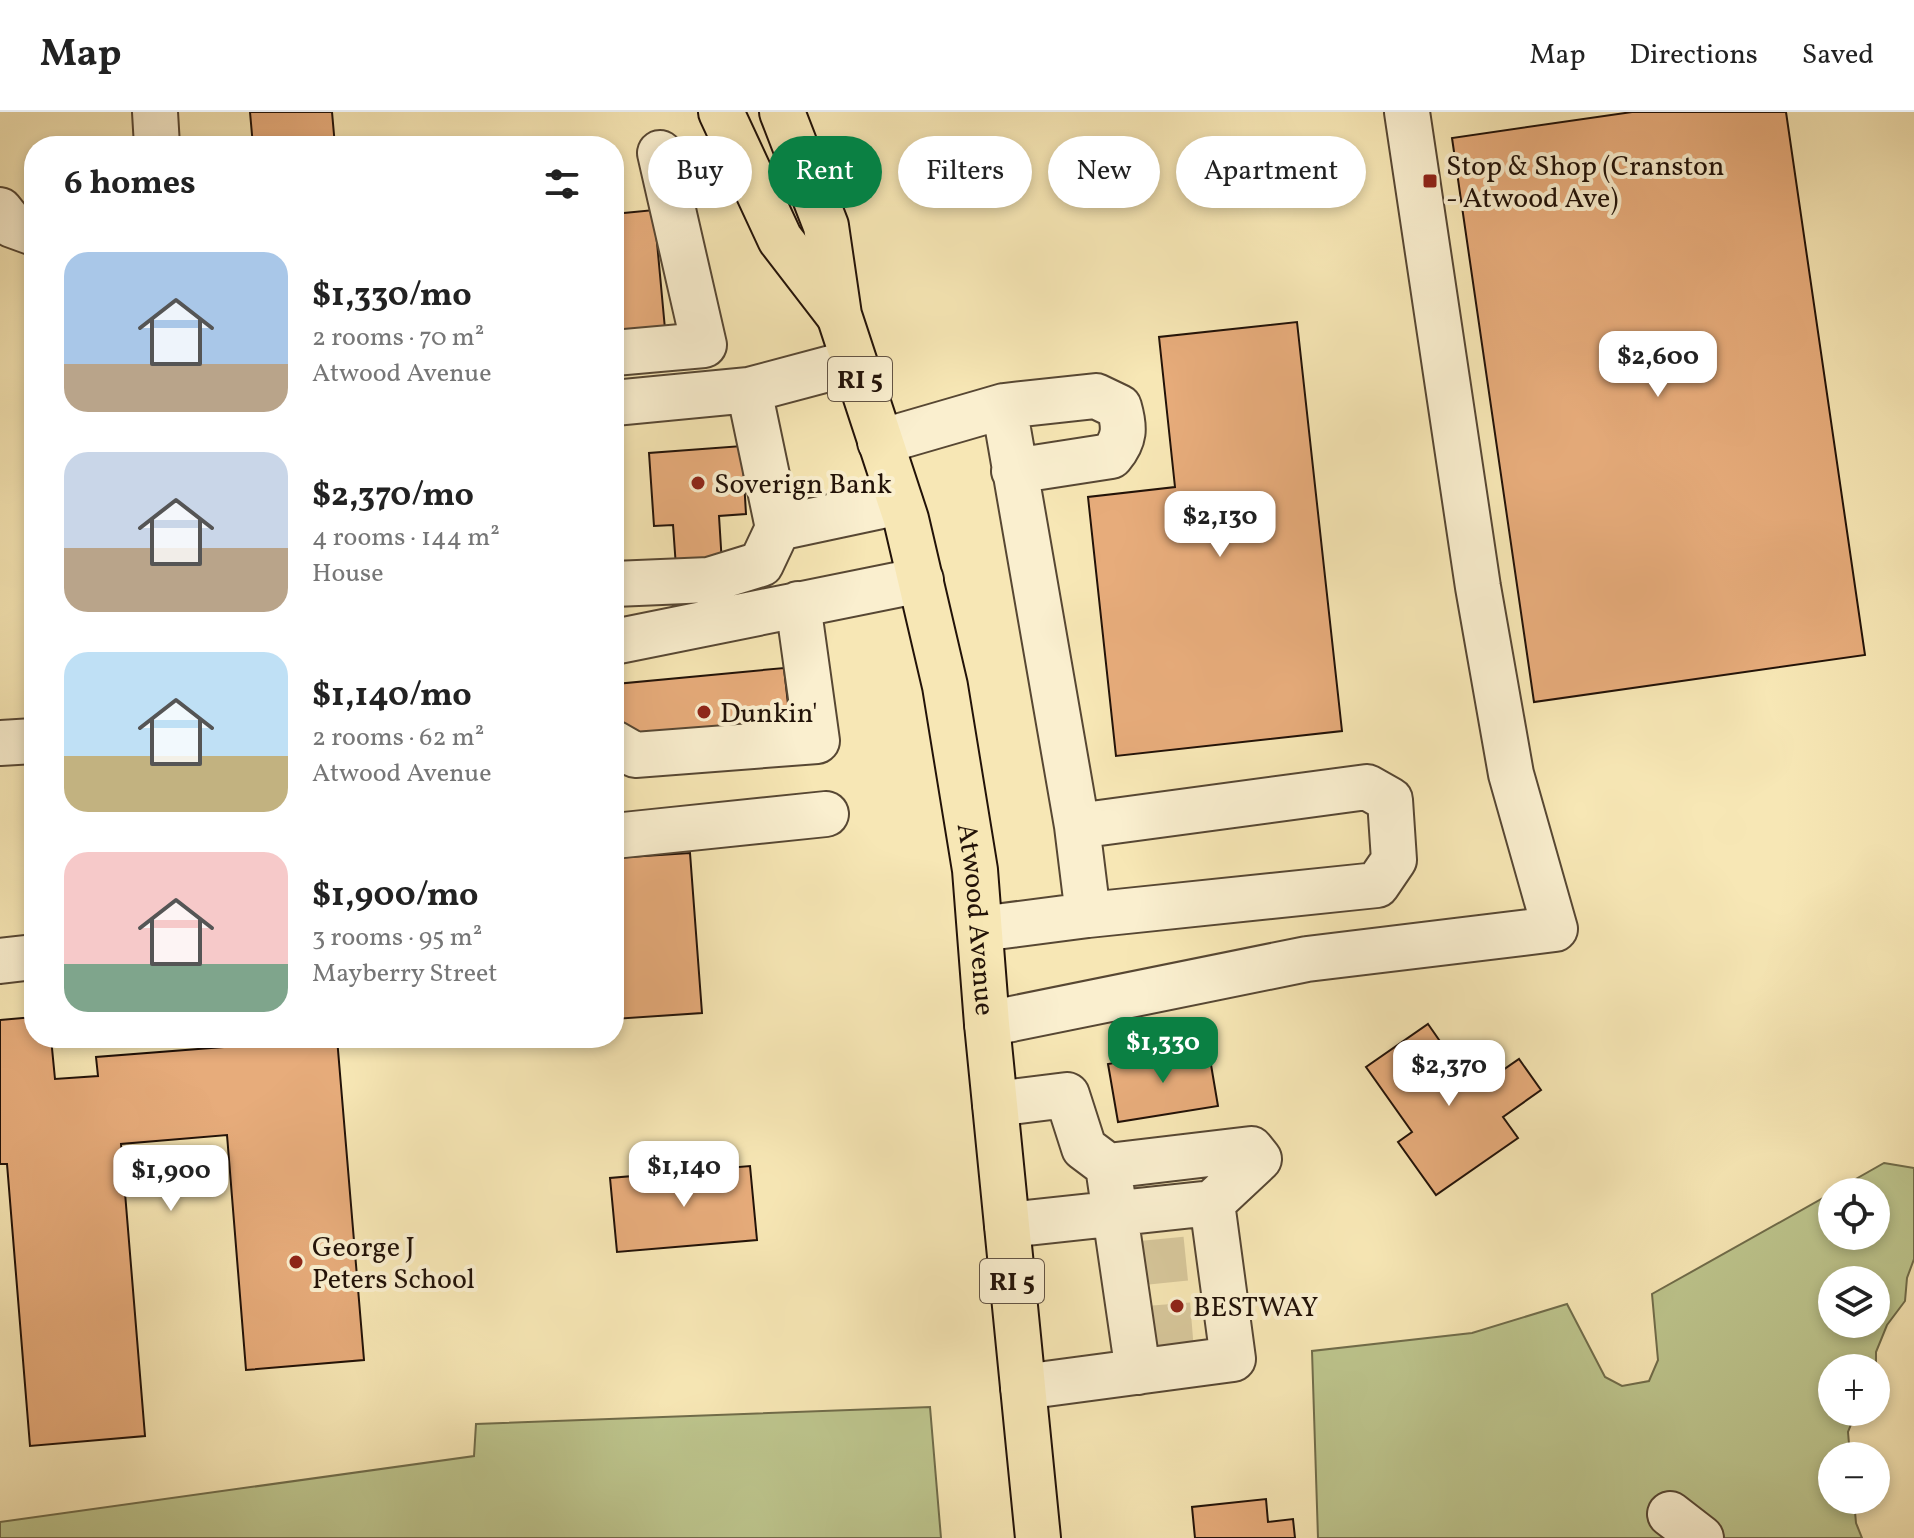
<!DOCTYPE html>
<html lang="en">
<head>
<meta charset="utf-8">
<style>
  :root { --surface:#fff; --page:#f2f2f2; --text:#222; --muted:#767676; --line:#e0e0e0; --accent:#0b8043 }
  body { margin:0; font-family:Vollkorn,serif; background:var(--page); color:var(--text); height:100vh; display:flex; flex-direction:column; font-size:30px; white-space:nowrap }
  * { box-sizing:border-box; margin:0 }
  p { font-size:26px; color:var(--muted) }
  .icon { flex:none; width:44px; height:44px; fill:none; stroke:currentColor; stroke-width:2; stroke-linecap:round; stroke-linejoin:round }
  .map { position:relative; flex:1; overflow:hidden }
  .details { position:absolute; left:24px; top:24px; width:600px; height:912px; display:flex; flex-direction:column; background:var(--surface); border-radius:32px; box-shadow:0 4px 12px #0003 }
  .details>* { flex:none }
  .hud { position:absolute; left:648px; top:24px; width:760px; height:72px; display:flex; gap:16px }
  .fabs { position:absolute; left:1818px; top:1066px; display:grid; gap:16px }
  .fabs a { display:grid; place-items:center; width:72px; height:72px; border-radius:50%; background:var(--surface); box-shadow:0 4px 12px #0003; font-size:40px }
  .price { position:absolute; translate:-50% -68px; padding:0 18px; border-radius:16px; background:#fff; color:#222; font-size:26px; line-height:52px; filter:drop-shadow(0 2px 4px #0008) }
  .price::after { content:''; position:absolute; left:50%; top:48px; width:24px; height:18px; margin-left:-12px; background:inherit; clip-path:polygon(0 0,100% 0,50% 100%) }
  .price.active { background:var(--accent); color:#fff }
  ul { padding:0; list-style:none }
  li { display:flex; align-items:center; gap:24px; height:200px; padding:0 40px }
  li span { display:grid; place-items:center; flex:none; width:224px; height:160px; border-radius:24px; color:#555 }
  li>.icon { margin-inline-start:auto }
  span .icon { width:96px; height:96px; fill:#fffc; stroke-width:1 }
  li b { font-size:34px }
  h2 { display:flex; justify-content:space-between; align-items:center; height:96px; padding:0 40px; font-size:34px }
  .chip { padding:0 28px; border-radius:36px; background:var(--surface); box-shadow:0 4px 12px #0003; font-size:28px; line-height:72px }
  .chip.active { background:var(--accent); color:#fff }
  header { display:flex; align-items:center; gap:48px; box-sizing:border-box; height:112px; padding:0 40px; background:var(--surface); border-bottom:2px solid var(--line) }
  header strong { font-size:38px }
  nav { display:flex; gap:44px; margin-inline-start:auto; font-size:28px }
  .map>svg:first-child { display:block }
</style>
</head>
<body>
<header>
<strong>Map</strong>
<nav><a>Map</a><a>Directions</a><a>Saved</a></nav>
</header>
<div class="map">
<svg width="1914" height="1426" viewBox="0 0 1914 1426">
  <rect width="100%" height="100%" fill="#f7e7b5"/>
  <filter id="stains"><feTurbulence type="fractalNoise" baseFrequency=".0025" numOctaves="4"/><feColorMatrix values="0 0 0 0 .2 0 0 0 0 .09 0 0 0 0 .02 0 0 0 .5 -.17"/></filter>
  <radialGradient id="worn" r=".72"><stop offset=".6" stop-color="#630" stop-opacity="0"/><stop offset="1" stop-color="#630" stop-opacity=".3"/></radialGradient>
  <path fill="#bdc58d" stroke="#706c4a" stroke-width="2" fill-rule="evenodd" d="M1884,1051L1914,1056V1147L1907,1166L1905,1189L1887,1213L1876,1240V1256H1832V1300H1856L1848,1320L1850,1344H1832V1388H1854L1856,1411L1862,1426H1318L1312,1239L1472,1221L1567,1192L1605,1265L1622,1274L1649,1269L1658,1248L1652,1182L1832,1081V1124H1876V1080H1833ZM1832,1168H1876V1212H1832Z
    M930,1295L941,1426H0V1410L474,1344L476,1312Z"/>
  <path fill="#e7ac7b" stroke="#221208" stroke-width="2" d="M250,0H332L335,34H253Z
    M1632,0H1786L1865,543L1534,590L1452,26Z
    M654,98L665,217L614,222V102Z
    M1297,210L1342,619L1116,644L1088,385L1175,375L1159,225Z
    M742,334L746,402L719,404L722,452L676,455L673,413L654,414L649,341Z
    M784,556L792,628L625,641L616,572Z
    M690,741L702,901L614,907V746Z
    M34,905V926H51L55,967L98,964L96,945L337,926L364,1248L246,1258L227,1023L121,1032L145,1324L30,1334L7,1052H0V908Z
    M1428,912L1474,978L1519,947L1541,978L1503,1005L1518,1026L1436,1083L1398,1030L1412,1020L1366,955Z
    M1208,935L1218,994L1118,1010L1108,952Z
    M750,1054L757,1128L617,1140L610,1066Z
    M1266,1387L1268,1410L1293,1407L1295,1426H1195L1192,1395Z"/>
  <g fill="none" stroke-linecap="round" stroke-linejoin="round">
    <path stroke="#d7c79b" stroke-width="44" stroke-dasharray="44 22" stroke-linecap="butt" d="M1142,1151L1191,1146
      M1148,1216L1197,1212"/>
    <defs>
      <path id="minor" d="M155,0L157,34
        M0,98L12,113L34,121
        M614,241L704,233L660,41
        M614,291L749,278L854,250
        M1004,294L1096,284L1119,295C1125,316 1125,327 1111,344L1014,359
        M880,330L1004,294L1077,714L1088,803L1377,773L1394,748L1390,688L1367,675L1077,714
        M778,416L900,390
        M614,472L709,468L761,452L778,416L749,278
        M614,530L921,468
        M0,631L34,629
        M614,631L635,643L817,629L798,492
        M614,724L826,702
        M980,817L1088,803
        M0,849L34,845
        M987,912L1307,847L1555,817L1511,662L1478,475L1407,0
        M995,992L1067,983L1084,1036L1108,1054L1138,1260
        M1108,1054L1251,1037L1259,1047L1212,1091
        M1007,1113L1212,1091L1233,1247L1023,1275
        M1670,1402L1701,1426"/>
      <g id="major">
        <path d="M721,0L780,127L837,201"/>
        <path id="s1" d="M782,0L826,114L839,203L906,407L945,574L975,758L987,912L1038,1426"/>
      </g>
    </defs>
    <use href="#minor" stroke="#574733" stroke-width="48"/>
    <use href="#major" stroke="#221208" stroke-width="48"/>
    <use href="#minor" stroke="#faefcf" stroke-width="44"/>
    <use href="#major" stroke="#f7e7b5" stroke-width="44"/>
  </g>
  <g fill="#8f2418" stroke="#faefcf" stroke-width="3">
    <rect x="1422" y="61" width="16" height="16" rx="4"/>
    <circle cx="698" cy="371" r="8"/>
    <circle cx="704" cy="600" r="8"/>
    <circle cx="296" cy="1150" r="8"/>
    <circle cx="1177" cy="1194" r="8"/>
  </g>
  <g text-anchor="middle" stroke-width="8" stroke-linejoin="round" paint-order="stroke">
    <g fill="#faefcf" stroke="#635444" stroke-width="2">
      <rect x="828" y="245" width="64" height="44" rx="6"/>
      <rect x="980" y="1147" width="64" height="44" rx="6"/>
    </g>
    <g font-size="26" font-weight="bold" fill="#221208">
      <text x="860" y="276">RI 5</text>
      <text x="1012" y="1178">RI 5</text>
    </g>
    <g font-size="28" fill="#221208" stroke="#faefcf" text-anchor="start">
      <text x="1446" y="63">Stop &amp; Shop (Cranston<tspan x="1446" dy="32">- Atwood Ave)</tspan></text>
      <text x="714" y="381">Soverign Bank</text>
      <text x="720" y="610">Dunkin'</text>
      <text x="312" y="1144">George J<tspan x="312" dy="32">Peters School</tspan></text>
      <text x="1193" y="1204">BESTWAY</text>
    </g>
    <g font-size="28" fill="#221208" stroke="#faefcf">
      <text dy="10" stroke="none"><textPath href="#s1" startOffset="834">Atwood Avenue</textPath></text>
    </g>
  </g>
  <rect width="100%" height="100%" filter="url(#stains)"/>
  <rect width="100%" height="100%" fill="url(#worn)"/>
</svg>
<div class="fabs">
<a><svg class="icon" aria-label="locate" viewBox="0 0 24 24"><circle cx="12" cy="12" r="6"/><path d="M12 2v4M12 18v4M2 12h4M18 12h4"/></svg></a>
<a><svg class="icon" aria-label="layers" viewBox="0 0 24 24"><path d="M12 4l9 5-9 5-9-5zM3 14l9 5 9-5"/></svg></a>
<a>+</a>
<a>−</a>
</div>
<b class="price" style="left:1658px;top:287px">$2,600</b>
<b class="price" style="left:1220px;top:447px">$2,130</b>
<b class="price active" style="left:1163px;top:973px">$1,330</b>
<b class="price" style="left:1449px;top:996px">$2,370</b>
<b class="price" style="left:684px;top:1097px">$1,140</b>
<b class="price" style="left:171px;top:1101px">$1,900</b>
<div class="hud">
<a class="chip">Buy</a>
<a class="chip active">Rent</a>
<a class="chip">Filters</a>
<a class="chip">New</a>
<a class="chip">Apartment</a>
</div>
<section class="details">
<h2>6 homes<svg class="icon" aria-label="filters" viewBox="0 0 24 24"><path d="M4 7h16M4 17h16"/><circle cx="9" cy="7" r="2"/><circle cx="15" cy="17" r="2"/></svg></h2>
<ul>
<li><span style="background:linear-gradient(#a9c7e8 70%,#b9a48a 0)"><svg class="icon" aria-label="home" viewBox="0 0 24 24"><path d="M3 11l9-7 9 7M6 9v11h12V9"/></svg></span><div><b>$1,330/mo</b><p>2 rooms · 70 m²</p><p>Atwood Avenue</p></div></li>
<li><span style="background:linear-gradient(#c9d6e8 60%,#b9a48a 0)"><svg class="icon" aria-label="home" viewBox="0 0 24 24"><path d="M3 11l9-7 9 7M6 9v11h12V9"/></svg></span><div><b>$2,370/mo</b><p>4 rooms · 144 m²</p><p>House</p></div></li>
<li><span style="background:linear-gradient(#bfe0f5 65%,#c2b280 0)"><svg class="icon" aria-label="home" viewBox="0 0 24 24"><path d="M3 11l9-7 9 7M6 9v11h12V9"/></svg></span><div><b>$1,140/mo</b><p>2 rooms · 62 m²</p><p>Atwood Avenue</p></div></li>
<li><span style="background:linear-gradient(#f6c9c9 70%,#7fa58c 0)"><svg class="icon" aria-label="home" viewBox="0 0 24 24"><path d="M3 11l9-7 9 7M6 9v11h12V9"/></svg></span><div><b>$1,900/mo</b><p>3 rooms · 95 m²</p><p>Mayberry Street</p></div></li>
</ul>
</section>
</div>
</body>
</html>
